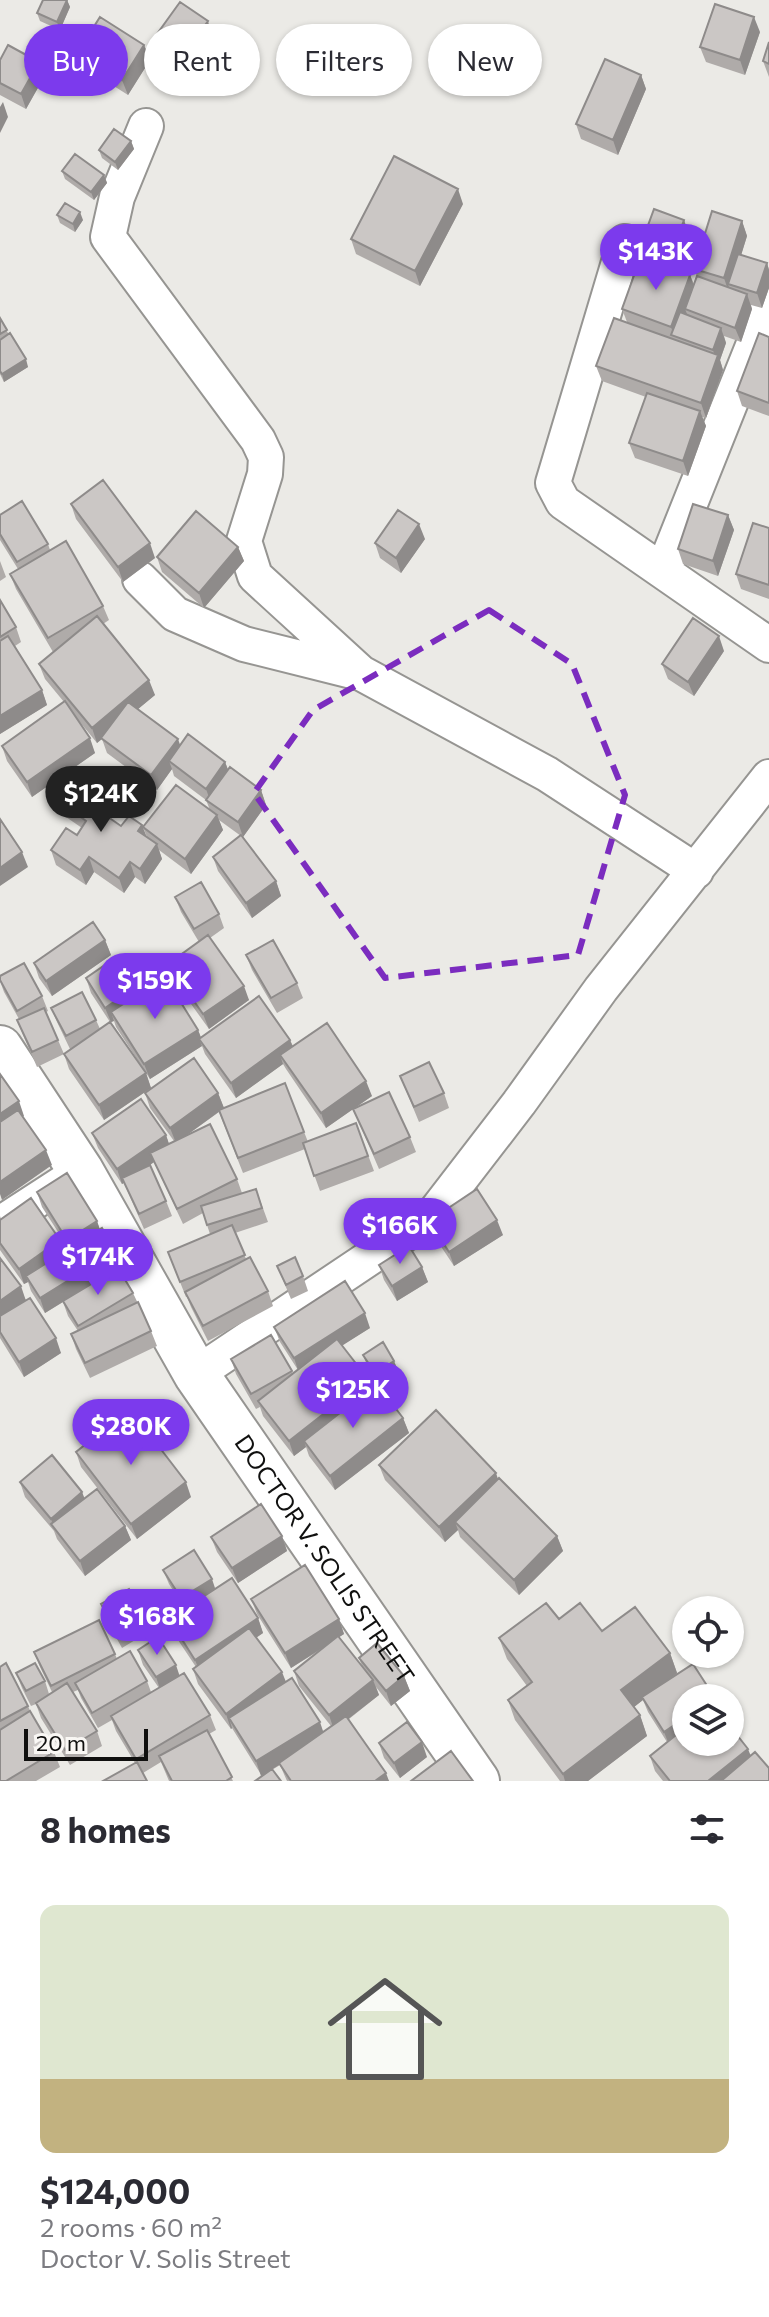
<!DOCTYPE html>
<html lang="en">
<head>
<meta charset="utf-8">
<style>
  :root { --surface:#fff; --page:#f7f7f7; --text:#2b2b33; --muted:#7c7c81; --accent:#7c3aed }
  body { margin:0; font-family:Commissioner,sans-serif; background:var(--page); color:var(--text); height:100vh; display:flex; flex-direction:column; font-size:30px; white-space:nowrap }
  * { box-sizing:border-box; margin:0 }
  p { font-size:26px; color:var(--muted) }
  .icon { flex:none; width:44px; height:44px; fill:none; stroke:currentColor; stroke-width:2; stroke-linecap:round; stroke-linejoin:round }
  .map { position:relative; height:1781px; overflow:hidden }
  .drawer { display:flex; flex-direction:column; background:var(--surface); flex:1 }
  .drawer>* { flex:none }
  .banner { position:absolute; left:24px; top:24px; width:722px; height:72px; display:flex; gap:16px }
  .buttons { position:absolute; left:672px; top:1596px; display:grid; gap:16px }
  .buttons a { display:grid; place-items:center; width:72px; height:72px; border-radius:50%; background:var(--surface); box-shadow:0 2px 6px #0004; font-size:40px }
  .scale { position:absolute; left:24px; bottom:20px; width:124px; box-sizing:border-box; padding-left:8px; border:4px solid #10100f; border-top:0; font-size:22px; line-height:28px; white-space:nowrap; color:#10100f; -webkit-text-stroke:6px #f9f7f4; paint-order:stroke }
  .price { position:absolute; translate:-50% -68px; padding:0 18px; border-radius:28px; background:var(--accent); color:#fff; font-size:26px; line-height:52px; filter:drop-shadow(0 2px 4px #0008) }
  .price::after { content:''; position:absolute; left:50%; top:48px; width:24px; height:18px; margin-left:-12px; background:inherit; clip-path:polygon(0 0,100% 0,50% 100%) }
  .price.on { background:#222; color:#fff }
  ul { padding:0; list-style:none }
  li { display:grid; align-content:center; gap:16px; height:424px; padding:0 40px }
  li span { display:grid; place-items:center; height:248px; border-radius:16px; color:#555 }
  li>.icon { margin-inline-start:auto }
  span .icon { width:144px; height:144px; fill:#fffc; stroke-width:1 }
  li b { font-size:34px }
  h2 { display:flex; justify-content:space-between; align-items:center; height:96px; padding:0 40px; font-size:34px }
  .pill { padding:0 28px; border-radius:36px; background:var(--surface); box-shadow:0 2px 6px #0004; font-size:28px; line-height:72px }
  .pill.on { background:var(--accent); color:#fff }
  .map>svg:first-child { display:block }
</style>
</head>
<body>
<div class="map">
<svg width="769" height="1781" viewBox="0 0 769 1781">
  <rect width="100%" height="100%" fill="#ebeae6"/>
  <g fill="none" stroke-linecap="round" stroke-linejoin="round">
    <defs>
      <path id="street" d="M146,126L117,197L108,237L258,440L266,457L265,474L244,541L255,576L361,673L547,774L696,871
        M625,242L553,483L563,502L769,645
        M663,571L769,306
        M140,579L175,614L244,644L356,672
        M0,1224L77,1174
        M196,1374L432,1216L519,1103L601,989L769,777"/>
      <g id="secondary">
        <path id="s1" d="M0,1048L81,1171L196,1374L477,1781"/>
      </g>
    </defs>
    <use href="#street" stroke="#969592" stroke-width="38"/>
    <use href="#secondary" stroke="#969592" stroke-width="48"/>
    <use href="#street" stroke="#fff" stroke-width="34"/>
    <use href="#secondary" stroke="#fff" stroke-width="44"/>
  </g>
  <path fill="#afaba9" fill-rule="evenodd" d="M67,0L70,7L60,30L40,21L37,13Z
    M210,29L188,61L160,42L157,34Z
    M760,32L745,75L706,62L700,47Z
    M769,42V77L763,61Z
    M144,45L150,60L128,95L84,67L78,52Z
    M0,60L44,77L26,109L0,95Z
    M641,75L646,89L618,155L581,139L576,124Z
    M131,141L134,149L118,170L102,158L99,150Z
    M62,171L104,175L107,183L94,200L65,179Z
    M463,204L420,286L356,254L351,239Z
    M57,215L83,220L75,232L60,223Z
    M742,221L747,236L741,255L767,263L769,270V288L762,308L751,305L752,309L741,342L724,336L726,343L720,360L723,370L706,418L702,417L706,426L688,476L635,458L629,443L646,397L602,381L596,366L627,322L622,309L641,257L639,250L689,234L677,270L690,275L694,284L697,276L694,269Z
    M0,318L9,335L28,367L4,382L0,374Z
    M769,337V416L742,406L737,391Z
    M71,504L155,558L123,582L76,519Z
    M0,515L48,544L50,550L103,606L109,620L103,624L155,695L138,709L180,745L225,762L228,770L261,790L266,805L243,837L276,881L281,896L252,918L218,871L213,857L241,836L219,820L223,830L191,874L159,850L162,859L145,884L135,877L124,893L94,872L86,885L56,865L51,850L77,835L82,828L66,817L61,802L108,795L113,810L108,817L121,826L147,837L143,827L210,810L206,800L174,776L172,769L157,790L107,753L102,739L97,743L75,716L95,753L32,797L7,761L2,746L64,702L45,679L39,664L53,652L16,589L10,574L18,569L0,540Z
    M728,515L734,530L718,576L683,564L678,549Z
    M769,528V599L741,589L736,574Z
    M425,539L401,573L380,558L375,543Z
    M238,547L244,561L204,608L162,572L157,557Z
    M0,561L6,577L0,581Z
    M0,600L16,627L21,642L15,646L42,690L47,705L0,734Z
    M724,651L694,696L668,679L662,664Z
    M175,897L219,914L224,928L210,938L249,1000L209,1029L173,979L168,964L199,942L181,912Z
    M105,940L111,955L52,996L39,978L34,963Z
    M246,955L297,983L303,998L277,1013L252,970Z
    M86,978L136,995L198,1030L201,1038L290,1040L293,1046L372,1096L355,1108L410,1137L416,1152L379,1169L353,1109L326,1128L286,1069L283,1064L236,1098L205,1054L202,1046L150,1079L146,1073L151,1088L104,1120L69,1069L64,1054L37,1067L23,1035L17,1020L19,1019L4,992L0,981L42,996L48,1011L46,1012L64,1054L70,1049L57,1022L51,1008L96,1020L100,1029L110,1022L91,993ZM114,1021L116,1027L146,1073L111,1022Z
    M400,1076L444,1093L449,1108L419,1122Z
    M285,1083L308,1142L356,1123L374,1171L320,1191L305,1149L243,1173L219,1112L187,1135L237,1179L242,1193L256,1189L268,1222L235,1233L246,1259L268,1291L273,1306L208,1341L191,1307L187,1297H186L168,1252L210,1234L203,1213L183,1224L154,1162L149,1166L166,1201L172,1216L144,1229L124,1183L122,1184L98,1148L92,1133L166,1135L169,1144L174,1141L150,1108L145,1093H218L224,1108Z
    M37,1192L97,1221L100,1230L121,1266L118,1268L133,1293L151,1331L157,1346L90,1378L76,1349L71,1334L78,1331L68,1316L63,1302L45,1313L31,1291L28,1282L24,1284L0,1250V1216L1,1219L60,1240L65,1252L69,1249L42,1207Z
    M429,1221L503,1235L454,1266L434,1236Z
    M0,1258L26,1300L61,1353L24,1377L0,1338Z
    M379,1265L422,1267L428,1282L397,1301L384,1280Z
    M277,1266L303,1276L308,1291L291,1299Z
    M274,1327L370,1328L342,1345L371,1388L403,1418L409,1433L335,1490L309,1456L306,1447L294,1456L263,1416L260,1407L256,1409L236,1374L231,1359L292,1371L293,1374L298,1370L280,1342Z
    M363,1355L394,1361L400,1376L381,1388L369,1370Z
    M76,1452L191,1497L137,1539L81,1467Z
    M379,1465L498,1479L557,1536L563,1551L519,1595L460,1537L458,1530L445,1542L385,1480Z
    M20,1482L82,1492L84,1499L125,1526L131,1540L85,1576L57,1539L54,1531L25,1497Z
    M282,1536L287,1551L238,1583L217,1552L211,1537Z
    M163,1570L215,1589L258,1618L263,1633L256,1638L286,1682L323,1732L331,1726L299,1686L294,1671L325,1647L291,1668L257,1614L251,1599L339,1619L344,1634L339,1637L362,1666L359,1658L404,1676L410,1691L391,1706L376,1687L379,1695L349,1719L389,1781H287L280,1765L262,1776L232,1728L231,1729L198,1684L193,1669L196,1667L174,1634L169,1619L185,1609L169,1584Z
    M101,1604L145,1616L150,1631L122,1648L106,1619Z
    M559,1619L670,1653L686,1698L751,1755L769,1781H663L655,1771L650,1756L667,1742L648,1712L643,1700L634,1707L640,1715L647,1736L588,1781H560L515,1720L508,1700L527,1686L507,1659L499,1638Z
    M138,1650L180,1676L210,1715L216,1730L209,1734L233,1781H169L161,1762L143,1773L135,1763L116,1731L112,1720L98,1728L81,1698L78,1690L73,1692L97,1731L102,1746L70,1765L41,1718L36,1704L31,1706L22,1688L16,1673L45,1681L49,1694L52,1692L40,1667L34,1652L115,1654L117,1659L147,1681L151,1692L159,1688L143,1665Z
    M0,1667L28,1706L31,1713L54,1752L60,1767L36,1781H0Z
    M379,1743L427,1757L400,1778L384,1758Z"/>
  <path fill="#8e8b8a" d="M67,0L70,7L60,30L57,22Z
    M754,17L760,32L745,75L740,60Z
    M208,21L210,29L188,61L185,53Z
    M144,45L150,60L128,95L122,80Z
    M39,62L44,77L26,109L21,94Z
    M641,75L646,89L618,155L613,140Z
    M3,102L8,117L0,133V107Z
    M131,141L134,149L118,170L115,162Z
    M104,175L107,183L94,200L91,192Z
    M458,189L463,204L420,286L415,271Z
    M80,212L83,220L75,232L73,224Z
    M684,220L689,234L675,276L669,261Z
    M742,221L747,236L732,285L728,284L730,290L729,293L724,278Z
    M767,263L769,270V288L762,308L757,293Z
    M690,275L695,289L685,309L687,314L678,337L674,336L671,327Z
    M747,294L752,309L741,342L735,328Z
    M721,328L726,343L720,360L723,370L706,418L701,403L716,360L713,350Z
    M26,359L28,367L4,382L2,374Z
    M700,411L706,426L688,476L683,461Z
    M728,515L734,530L718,576L713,561Z
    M419,524L425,539L401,573L396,558Z
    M150,543L155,558L123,582L118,567Z
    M238,547L244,561L204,608L199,593Z
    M719,636L724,651L694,696L688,682Z
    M149,680L155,695L97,743L92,728Z
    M42,690L47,705L0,734V716Z
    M90,738L95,753L32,797L27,782Z
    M178,739L183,753L169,761L172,769L157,790L151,775Z
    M225,762L231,777L211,803L206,789Z
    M261,790L266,805L243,837L238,822Z
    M108,795L113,810L103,824L98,810Z
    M217,815L223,830L191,874L185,859Z
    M142,825L148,840L138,831Z
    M157,844L162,859L145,884L140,869Z
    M22,852L28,867L0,886V868Z
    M89,857L94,872L86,885L80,870Z
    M130,862L135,877L124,893L119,878Z
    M276,881L281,896L252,918L246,903Z
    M105,940L111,955L52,996L46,981Z
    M244,986L249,1000L209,1029L203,1014Z
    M134,988L139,1003L111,1012L114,1021L111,1022L105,1008Z
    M198,1030L204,1045L199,1039L202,1046L150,1079L144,1064Z
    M290,1040L296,1055H280L283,1064L236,1098L231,1083Z
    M146,1073L151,1088L104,1120L99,1105Z
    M366,1081L372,1096L326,1128L321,1113Z
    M218,1093L224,1108L176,1143L170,1128Z
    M19,1101L24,1116L0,1133V1114Z
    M166,1135L171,1150L150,1153L154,1162L122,1184L117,1169Z
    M46,1150L52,1165L2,1200L0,1194V1182Z
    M497,1220L503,1235L454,1266L449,1252Z
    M97,1221L102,1236L72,1255L67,1240Z
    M60,1240L66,1255L26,1276L28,1282L24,1284L19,1269Z
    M116,1251L121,1266L45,1313L40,1298Z
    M422,1267L428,1282L397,1301L392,1286Z
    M21,1286L26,1301L0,1320V1301Z
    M365,1313L370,1328L299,1373L294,1358Z
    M56,1338L61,1353L24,1377L19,1362Z
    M394,1361L400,1376L381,1388L375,1373Z
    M368,1379L373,1394L304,1441L306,1447L294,1456L289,1441Z
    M403,1418L409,1433L335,1490L330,1476Z
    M496,1473L501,1488L455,1522L458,1530L445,1542L439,1527Z
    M186,1482L191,1497L137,1539L131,1524Z
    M82,1492L88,1507L54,1528L51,1519Z
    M125,1526L131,1540L85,1576L80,1561Z
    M282,1536L287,1551L238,1583L232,1568Z
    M557,1536L563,1551L519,1595L514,1580Z
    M212,1579L217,1594L187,1613L181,1598Z
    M258,1618L263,1633L201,1675L195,1660Z
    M339,1619L344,1634L291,1668L285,1653Z
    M670,1653L677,1673L629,1711L621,1690Z
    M176,1665L181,1680L161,1692L156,1677Z
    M282,1672L288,1687L229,1718L232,1728L231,1729L226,1714Z
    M404,1676L410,1691L391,1706L386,1691Z
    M373,1680L379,1695L334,1730L329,1715Z
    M640,1715L647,1736L588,1781H565L563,1774Z
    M686,1717V1736L670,1747L664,1732Z
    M320,1722L325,1737L261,1776L256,1761Z
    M422,1742L427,1757L400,1778L394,1763Z
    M748,1749L754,1764L732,1781H708Z
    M386,1773L389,1781H375Z"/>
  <path fill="#cbc7c5" stroke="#8e8b8a" stroke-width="2" d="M43,0H67L57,22L37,13Z
    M180,2L208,21L185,53L157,34Z
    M715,4L754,17L740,60L700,47Z
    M100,17L144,45L122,80L78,52Z
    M769,42V64L763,61Z
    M8,45L39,62L21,94L0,83V60Z
    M605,59L641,75L613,140L576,124Z
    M114,129L131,141L115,162L99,150Z
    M75,154L104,175L91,192L62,171Z
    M394,156L458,189L415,271L351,239Z
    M65,203L80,212L73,224L57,215Z
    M654,209L684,220L669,261L639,250Z
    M712,211L742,221L724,278L694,269Z
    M738,254L767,263L757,293L728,284Z
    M641,256L690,275L671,327L622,309Z
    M697,276L747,294L735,328L685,309Z
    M680,312L721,328L713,350L671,335Z
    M0,318L7,330L0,334Z
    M614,318L718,355L701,403L596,366Z
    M10,333L26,359L2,374L0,371V340Z
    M759,333L769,337V403L737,391Z
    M647,393L700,411L683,461L629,443Z
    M103,480L150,543L118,567L71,504Z
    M22,501L48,544L17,562L0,534V515Z
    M693,504L728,515L713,561L678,549Z
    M398,510L419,524L396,558L375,543Z
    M196,511L238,547L199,593L157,557Z
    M753,523L769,528V585L736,574Z
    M66,541L103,606L48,638L10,574Z
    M0,600L16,627L0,637Z
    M97,616L149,680L92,728L39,664Z
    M693,618L719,636L688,682L662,664Z
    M8,636L42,690L0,716V641Z
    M65,701L90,738L27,782L2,746Z
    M128,702L178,739L151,775L101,738Z
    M188,734L225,762L206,789L169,761Z
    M230,767L261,790L238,822L206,800Z
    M79,775L108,795L98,810L121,826L129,816L142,825L138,831L157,844L140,869L130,862L119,878L89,857L80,870L51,850L66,828L77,835L86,821L61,802Z
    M176,785L217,815L185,859L143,827Z
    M0,819L22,852L0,868Z
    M241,835L276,881L246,903L213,857Z
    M201,882L219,914L194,929L175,897Z
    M93,922L105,940L46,981L34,963Z
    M208,935L244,986L203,1014L168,964Z
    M273,940L297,983L271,998L246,955Z
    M115,958L134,988L105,1008L86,978Z
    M24,963L42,996L17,1011L0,980V976Z
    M165,977L198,1030L144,1064L111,1012Z
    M82,992L96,1020L66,1036L51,1008Z
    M259,996L290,1040L231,1083L199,1039Z
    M44,1008L58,1040L32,1052L17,1020Z
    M110,1022L146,1073L99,1105L64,1054Z
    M327,1023L366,1081L321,1113L280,1055Z
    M194,1058L218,1093L170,1128L145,1093Z
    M429,1062L444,1093L414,1107L400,1076Z
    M0,1074L19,1101L0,1114Z
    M285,1083L304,1132L238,1158L219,1110Z
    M389,1092L410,1137L374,1154L353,1109Z
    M141,1099L166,1135L117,1169L92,1133Z
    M18,1110L46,1150L0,1182V1122Z
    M356,1123L368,1156L314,1176L303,1143Z
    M210,1124L237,1179L177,1209L150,1153Z
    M150,1165L166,1201L139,1214L122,1178Z
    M67,1173L97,1221L67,1240L37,1192Z
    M256,1189L262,1208L207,1225L201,1206Z
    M477,1189L497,1220L449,1252L429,1221Z
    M31,1198L60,1240L19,1269L0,1243V1220Z
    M232,1225L245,1255L180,1282L168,1252Z
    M102,1228L116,1251L40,1298L26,1276Z
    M409,1246L422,1267L392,1286L379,1265Z
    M250,1257L268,1291L203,1326L185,1292Z
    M295,1257L303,1276L286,1285L277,1266Z
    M0,1258L21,1286L0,1301Z
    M118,1268L133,1293L78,1326L63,1301Z
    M345,1281L365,1313L294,1358L274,1327Z
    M30,1298L56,1338L19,1362L0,1332V1316Z
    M138,1302L151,1331L85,1363L71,1334Z
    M271,1335L292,1371L251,1394L231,1359Z
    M337,1339L368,1379L289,1441L258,1401Z
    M383,1342L394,1361L375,1373L363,1355Z
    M377,1384L403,1418L330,1476L304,1441Z
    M130,1409L186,1482L131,1524L76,1452Z
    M436,1410L496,1473L439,1527L379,1465Z
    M52,1455L82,1492L51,1519L20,1482Z
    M499,1478L557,1536L514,1580L455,1522Z
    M97,1489L125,1526L80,1561L51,1524Z
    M261,1504L282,1536L232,1568L211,1537Z
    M194,1550L212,1579L181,1598L163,1570Z
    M305,1565L339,1619L285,1653L251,1599Z
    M232,1578L258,1618L195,1660L169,1619Z
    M129,1589L145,1616L117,1633L101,1604Z
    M546,1603L559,1619L580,1603L602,1631L635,1607L670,1653L621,1690L640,1715L563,1774L508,1700L532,1682L499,1638Z
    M99,1620L115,1654L51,1686L34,1652Z
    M249,1628L282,1672L226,1714L193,1669Z
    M338,1636L373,1680L329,1715L294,1671Z
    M158,1637L176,1665L156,1677L138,1650Z
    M377,1643L404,1676L386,1691L359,1658Z
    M130,1651L147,1681L92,1713L75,1683Z
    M6,1663L28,1706L0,1721V1667Z
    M35,1663L45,1681L26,1691L16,1673Z
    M693,1664L715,1698H686V1717L664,1732L642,1697Z
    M184,1673L210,1715L136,1759L111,1716Z
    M292,1678L320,1722L256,1761L229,1718Z
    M67,1683L97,1731L65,1750L36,1703Z
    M30,1711L54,1752L6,1781H0V1730Z
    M346,1716L386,1773L375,1781H291L279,1763Z
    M407,1722L422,1742L394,1763L379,1743Z
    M730,1726L748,1749L708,1781H670L650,1756L686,1727V1742H730Z
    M207,1730L232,1777L226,1781H172L159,1756Z
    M451,1751L473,1781H411Z
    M755,1752L769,1768V1781H721Z
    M137,1762L147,1781H103Z
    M272,1769L281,1781H255Z"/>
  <path fill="none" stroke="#7b2cbf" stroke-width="6" stroke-dasharray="16 10" stroke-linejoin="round" d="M489,610L572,664L625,795L578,955L385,978L254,793L313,710Z"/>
  <g text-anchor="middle" stroke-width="6" stroke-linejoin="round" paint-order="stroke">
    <g font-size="24" fill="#10100f" stroke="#f9f7f4">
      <text dy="8" stroke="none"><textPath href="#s1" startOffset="606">DOCTOR V. SOLIS STREET</textPath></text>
    </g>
  </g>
</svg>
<div class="buttons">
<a><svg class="icon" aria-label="locate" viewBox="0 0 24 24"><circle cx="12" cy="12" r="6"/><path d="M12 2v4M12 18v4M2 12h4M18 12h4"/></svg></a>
<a><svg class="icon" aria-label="layers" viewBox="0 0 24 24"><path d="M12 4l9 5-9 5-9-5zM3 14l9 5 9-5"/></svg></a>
</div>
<div class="scale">20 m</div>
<b class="price" style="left:656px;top:292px">$143K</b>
<b class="price on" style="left:101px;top:834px">$124K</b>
<b class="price" style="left:155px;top:1021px">$159K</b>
<b class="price" style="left:400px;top:1266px">$166K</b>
<b class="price" style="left:98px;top:1297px">$174K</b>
<b class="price" style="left:353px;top:1430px">$125K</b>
<b class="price" style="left:131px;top:1467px">$280K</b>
<b class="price" style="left:157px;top:1657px">$168K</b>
<div class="banner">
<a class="pill on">Buy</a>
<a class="pill">Rent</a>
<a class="pill">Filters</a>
<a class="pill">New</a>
</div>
</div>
<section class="drawer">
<h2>8 homes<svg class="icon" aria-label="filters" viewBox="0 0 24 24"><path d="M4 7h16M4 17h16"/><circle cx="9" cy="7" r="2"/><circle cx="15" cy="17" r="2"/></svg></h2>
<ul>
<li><span style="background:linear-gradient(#dfe7d0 70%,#c2b280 0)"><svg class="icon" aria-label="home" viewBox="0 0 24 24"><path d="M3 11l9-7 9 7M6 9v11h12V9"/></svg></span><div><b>$124,000</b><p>2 rooms · 60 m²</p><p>Doctor V. Solis Street</p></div></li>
</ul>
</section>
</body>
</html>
